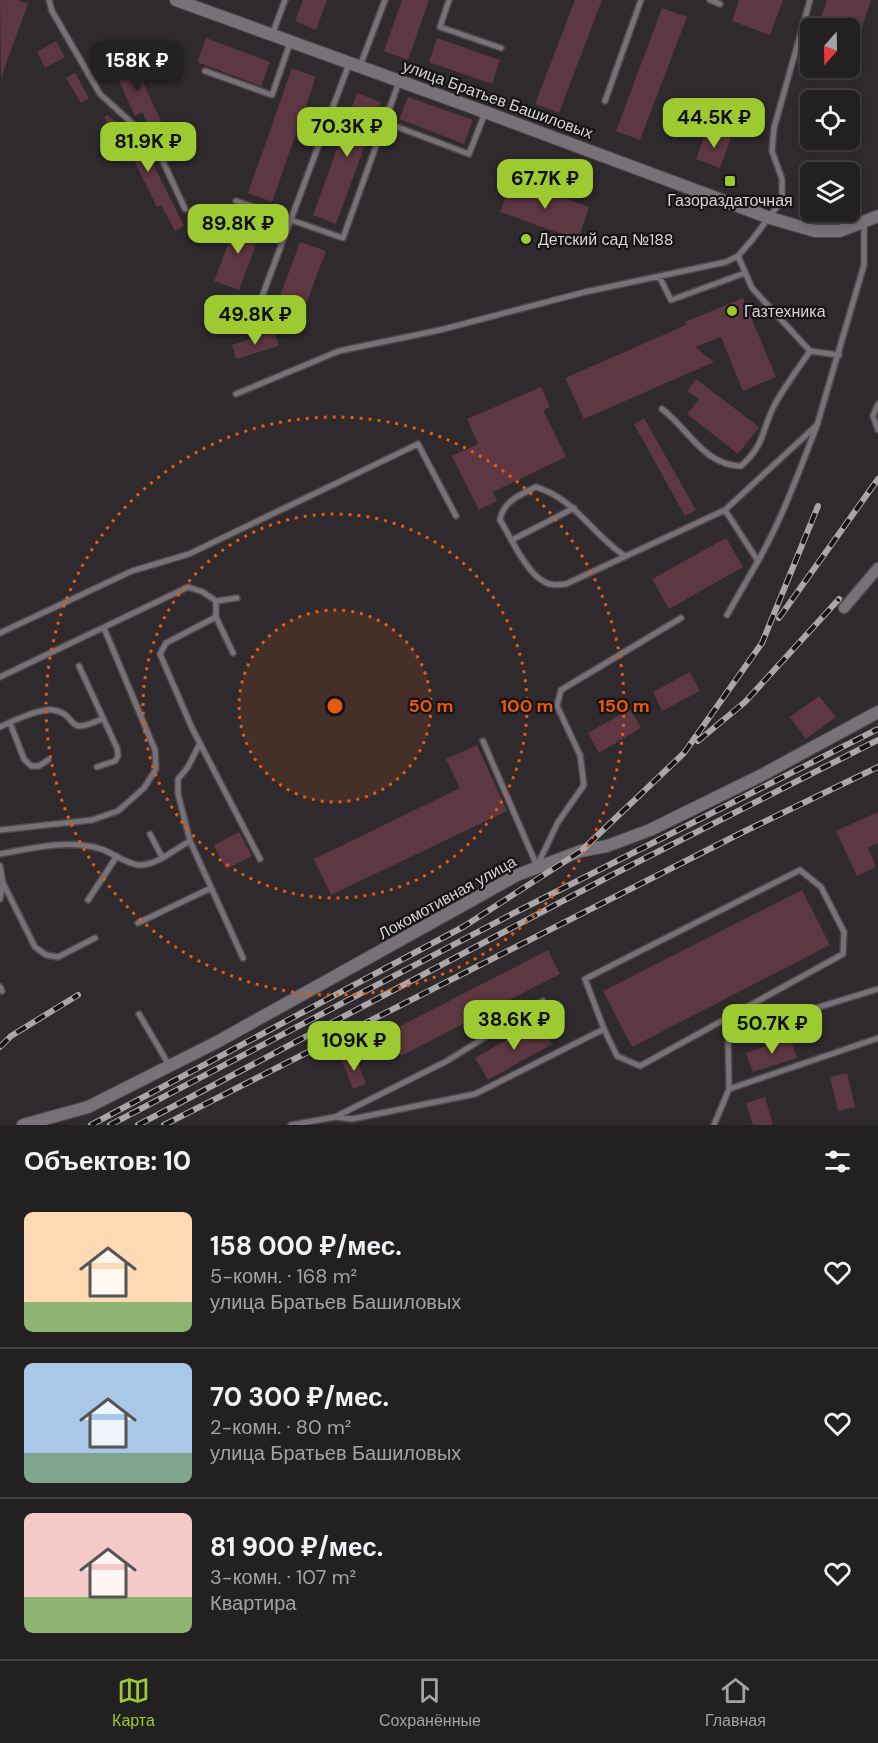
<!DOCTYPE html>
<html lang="ru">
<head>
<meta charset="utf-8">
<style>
  :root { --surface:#232022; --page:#2f2d2f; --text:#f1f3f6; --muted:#a3a3a5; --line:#403e40; --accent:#9dca30 }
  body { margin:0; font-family:"DM Sans",sans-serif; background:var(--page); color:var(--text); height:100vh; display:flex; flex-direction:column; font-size:22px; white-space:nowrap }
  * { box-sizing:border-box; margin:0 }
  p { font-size:20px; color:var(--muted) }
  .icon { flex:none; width:33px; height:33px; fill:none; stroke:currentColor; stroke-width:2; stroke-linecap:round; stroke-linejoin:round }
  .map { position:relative; height:1125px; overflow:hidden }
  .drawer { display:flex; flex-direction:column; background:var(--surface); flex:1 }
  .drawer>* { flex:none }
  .needle { width:39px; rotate:200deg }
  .fabs { position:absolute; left:800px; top:18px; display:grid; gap:12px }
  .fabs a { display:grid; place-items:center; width:60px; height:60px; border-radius:9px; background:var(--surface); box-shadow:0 3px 9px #0003,0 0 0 2px var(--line); font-size:30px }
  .price { position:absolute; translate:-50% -51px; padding:0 14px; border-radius:12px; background:var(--accent); color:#111; font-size:20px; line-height:39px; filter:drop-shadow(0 2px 3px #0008) }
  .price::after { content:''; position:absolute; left:50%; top:36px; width:18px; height:14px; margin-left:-9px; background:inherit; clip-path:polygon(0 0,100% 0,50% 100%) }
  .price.on { background:#222; color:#fff }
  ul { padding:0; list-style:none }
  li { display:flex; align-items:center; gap:18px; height:150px; padding:0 24px }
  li+li { border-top:2px solid var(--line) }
  li span { display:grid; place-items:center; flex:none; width:168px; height:120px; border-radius:9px; color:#555 }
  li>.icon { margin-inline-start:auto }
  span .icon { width:72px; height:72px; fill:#fffc; stroke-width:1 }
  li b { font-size:26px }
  h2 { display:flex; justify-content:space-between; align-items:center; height:72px; padding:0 24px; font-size:26px }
  .tab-bar { display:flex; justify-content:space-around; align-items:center; height:84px; border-top:2px solid var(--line); background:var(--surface); font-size:16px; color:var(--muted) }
  .tab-bar a { display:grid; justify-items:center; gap:3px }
  .tab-bar .on { color:var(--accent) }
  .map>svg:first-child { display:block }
</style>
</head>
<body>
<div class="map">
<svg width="878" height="1125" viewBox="0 0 878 1125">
  <rect width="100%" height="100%" fill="#2f2a2e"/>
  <path fill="#5d3741" d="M0,0H18L28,4L1,78Z
    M303,0H327L316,30L295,21Z
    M402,0H429L408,60L384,51Z
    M575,0H602L559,113L535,104Z
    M739,0H783L770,35L732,21Z
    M827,0H871L851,61H849V28H817Z
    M662,8L687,17L640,140L616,131Z
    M206,38L270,62L261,86L197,62Z
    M437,38L500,60L492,84L429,62Z
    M56,41L65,57L45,68L37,52Z
    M127,47L166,132L154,137L142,112L135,116L114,70L122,67L115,52Z
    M292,68L316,77L272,202L248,193Z
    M75,73L89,98L81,103L66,78Z
    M357,93L381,102L336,224L313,215Z
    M408,97L473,120L464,144L399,119Z
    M107,115L141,140L184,226L175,231L161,205L157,207L126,144L104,118Z
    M707,129L731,138L720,168L696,159Z
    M512,179L589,207L578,240L500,212Z
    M238,219L262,228L239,290L214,281Z
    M300,242L326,251L303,312L278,302Z
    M743,298L776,377L743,391L721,337L695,347L714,362L584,419L565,378L686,325L685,322Z
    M274,332L279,346L236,359L232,345Z
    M696,379L759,427L738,454L687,414L699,399L687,391Z
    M541,387L550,407L543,410L566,457L493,492L497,501L479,510L452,456L478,444L467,419Z
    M644,418L696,510L685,516L634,424Z
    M726,538L743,567L669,609L652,579Z
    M690,672L700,691L662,711L653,692Z
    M819,696L836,717L806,739L790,717Z
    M630,709L641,728L599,753L588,733Z
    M477,745L507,811L331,895L314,859L460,788L446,759Z
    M878,812V843L868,848L876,867L857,876L836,831Z
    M239,832L252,856L226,869L214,845Z
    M802,890L830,945L632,1047L603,991Z
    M548,950L560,974L401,1056L389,1032Z
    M539,1021L552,1044L488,1080L475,1058Z
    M790,1038L797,1058L753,1072L746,1053Z
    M355,1055L366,1084L353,1089L342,1060Z
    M847,1073L855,1107L838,1111L830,1077Z
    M765,1097L773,1125H753L746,1103Z"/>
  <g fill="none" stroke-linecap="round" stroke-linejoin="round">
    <defs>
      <path id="service" d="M49,0L52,11L100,94L155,144L185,209
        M449,0L440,27L501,48
        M710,0L720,4
        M272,35L285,0
        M360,66L385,0
        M205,71L272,95L290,43
        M605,101L641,0
        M384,122L469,154L485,113
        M236,201L343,238L399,82
        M738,256L752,288L810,351L839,355
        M659,276L671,300L745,273
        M260,302L349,64
        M236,394L339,351L440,330L585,292L726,262L738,256L752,240L782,200V179L772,151L774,128L810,0
        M878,404L873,416L878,430
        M662,409C689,429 703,465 741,466C765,445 761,432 774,406C784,387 798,369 810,351
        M512,540L574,508
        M625,556C592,535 576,499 536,487C520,495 503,501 500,520C510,536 526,572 543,581C550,586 558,585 566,584L725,510
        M758,561C782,519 798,474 816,428
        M216,601L237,598
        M727,615L758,561L725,510L817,425L864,265V223
        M216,617L166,643L160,654L192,728L260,859
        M0,633L132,571L189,554L418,444L456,516
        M79,666L117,748L118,756L115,761L97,767
        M0,677L188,587L203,592L216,601V617L233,653
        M10,723L24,759L31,766H39L48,760
        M0,727C12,721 41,708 53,710C81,715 62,737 102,719
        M483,741L537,866L558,822L584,785L580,755L557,706L561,690L681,618
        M200,743L188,767L178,779V794L190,841L243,958
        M0,830L92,820L118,811L144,788L156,769L155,750L104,628
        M150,834L162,857
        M0,854C33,848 69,839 101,849C113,853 128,865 140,865C157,865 175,849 190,841
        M0,866L3,883L0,899
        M3,883L35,947L46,955L58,957L95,938
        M88,900L117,856
        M138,923L211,888
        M0,987L2,991
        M139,1014L169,1065
        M729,1089L878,1038
        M335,1117L352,1119L475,1094L604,1029L585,979L800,870L821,887L844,932L843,954L640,1066L617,1056L604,1029
        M291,1125L335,1117L447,1061L543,1001
        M714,1125L729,1089L728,1035L878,989"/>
      <path id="minor" d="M844,608L878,568"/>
      <path id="tertiary" d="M176,0L485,112L770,218L815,231H840L878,216
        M23,1125L88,1107L217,1042L517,875L581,851L607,846L650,830L760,776L878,712"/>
    </defs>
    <use href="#service" stroke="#4d484c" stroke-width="8"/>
    <use href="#minor" stroke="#4d484c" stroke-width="13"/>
    <use href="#tertiary" stroke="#4d484c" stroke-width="14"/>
    <use href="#service" stroke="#787177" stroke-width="5"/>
    <use href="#minor" stroke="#787177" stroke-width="10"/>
    <use href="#tertiary" stroke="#787177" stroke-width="12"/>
    <defs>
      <path id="rail" d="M779,618L878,479
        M698,741L745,702L839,599
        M0,1047L11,1036L78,995
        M91,1125L463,927L581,851L684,753L762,643L818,506
        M110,1125L514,913L878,729
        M138,1125L610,876L878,740
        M164,1125L741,833L878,767"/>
    </defs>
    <use href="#rail" stroke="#aaa6a9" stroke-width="6"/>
    <use href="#rail" stroke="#161315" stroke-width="4" stroke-dasharray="11" stroke-linecap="butt"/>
  </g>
  <circle cx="335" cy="706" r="96" fill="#e8590c" fill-opacity=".12"/>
  <g fill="none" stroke="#e8590c" stroke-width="3" stroke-dasharray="3 6">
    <circle cx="335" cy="706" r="96"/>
    <circle cx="335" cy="706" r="192"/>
    <circle cx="335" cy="706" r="289"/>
  </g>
  <g fill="#9dca30" stroke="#161315" stroke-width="2">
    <rect x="724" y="175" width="12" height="12" rx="3"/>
    <circle cx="526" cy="239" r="6"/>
    <circle cx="732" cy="311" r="6"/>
  </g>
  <g text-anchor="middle" stroke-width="4.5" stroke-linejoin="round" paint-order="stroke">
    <g font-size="16" fill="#d7d3d6" stroke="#161315">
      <text transform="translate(498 99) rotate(20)" y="6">улица Братьев Башиловых</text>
      <text transform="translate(447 897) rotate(-29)" y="6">Локомотивная улица</text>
    </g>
    <g font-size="16" fill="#d7d3d6" stroke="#161315" text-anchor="start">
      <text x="730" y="206" text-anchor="middle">Газораздаточная</text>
      <text x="538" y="245">Детский сад №188</text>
      <text x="744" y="317">Газтехника</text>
    </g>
  </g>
  <circle cx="335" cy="706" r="9" fill="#e8590c" stroke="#161315" stroke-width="3"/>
  <g font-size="18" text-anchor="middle" font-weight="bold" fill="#e8590c" stroke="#161315" stroke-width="4.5" stroke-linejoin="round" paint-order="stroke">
    <text x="431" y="712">50 m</text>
    <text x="527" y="712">100 m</text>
    <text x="624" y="712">150 m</text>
  </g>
</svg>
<div class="fabs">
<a><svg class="needle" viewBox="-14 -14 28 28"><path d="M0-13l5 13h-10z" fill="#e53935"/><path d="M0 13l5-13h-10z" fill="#a3a3a5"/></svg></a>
<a><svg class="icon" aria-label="locate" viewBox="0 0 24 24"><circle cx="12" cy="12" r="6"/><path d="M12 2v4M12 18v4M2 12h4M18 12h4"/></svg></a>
<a><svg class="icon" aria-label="layers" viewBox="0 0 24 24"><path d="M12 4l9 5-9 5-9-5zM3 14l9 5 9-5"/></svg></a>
</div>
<b class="price on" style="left:137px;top:92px">158K ₽</b>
<b class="price" style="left:714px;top:149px">44.5K ₽</b>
<b class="price" style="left:347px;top:158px">70.3K ₽</b>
<b class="price" style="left:148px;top:173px">81.9K ₽</b>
<b class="price" style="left:545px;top:210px">67.7K ₽</b>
<b class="price" style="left:238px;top:255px">89.8K ₽</b>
<b class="price" style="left:255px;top:346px">49.8K ₽</b>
<b class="price" style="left:514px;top:1051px">38.6K ₽</b>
<b class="price" style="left:772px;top:1055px">50.7K ₽</b>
<b class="price" style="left:354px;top:1072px">109K ₽</b>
</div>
<section class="drawer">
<h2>Объектов: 10<svg class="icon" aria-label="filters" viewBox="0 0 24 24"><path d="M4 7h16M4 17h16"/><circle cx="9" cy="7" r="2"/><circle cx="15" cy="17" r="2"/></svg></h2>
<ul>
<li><span style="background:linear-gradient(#ffd9b3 75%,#8fb573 0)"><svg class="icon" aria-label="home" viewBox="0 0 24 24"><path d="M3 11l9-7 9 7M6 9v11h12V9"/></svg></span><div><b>158 000 ₽/мес.</b><p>5-комн. · 168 m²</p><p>улица Братьев Башиловых</p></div><svg class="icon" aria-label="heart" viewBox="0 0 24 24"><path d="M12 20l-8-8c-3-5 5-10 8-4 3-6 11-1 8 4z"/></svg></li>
<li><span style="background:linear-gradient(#a9c7e8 75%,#7fa58c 0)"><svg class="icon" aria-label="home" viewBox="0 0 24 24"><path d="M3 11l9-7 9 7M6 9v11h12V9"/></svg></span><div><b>70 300 ₽/мес.</b><p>2-комн. · 80 m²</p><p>улица Братьев Башиловых</p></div><svg class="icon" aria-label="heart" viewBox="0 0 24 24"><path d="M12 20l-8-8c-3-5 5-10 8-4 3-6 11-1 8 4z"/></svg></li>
<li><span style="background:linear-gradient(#f6c9c9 70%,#8fb573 0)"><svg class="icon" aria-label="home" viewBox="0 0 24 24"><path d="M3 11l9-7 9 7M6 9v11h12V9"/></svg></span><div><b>81 900 ₽/мес.</b><p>3-комн. · 107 m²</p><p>Квартира</p></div><svg class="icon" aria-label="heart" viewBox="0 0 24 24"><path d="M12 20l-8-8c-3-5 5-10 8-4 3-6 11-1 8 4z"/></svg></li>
</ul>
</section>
<nav class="tab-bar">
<a class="on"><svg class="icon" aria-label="map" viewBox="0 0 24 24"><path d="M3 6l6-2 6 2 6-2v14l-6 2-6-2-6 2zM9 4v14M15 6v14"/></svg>Карта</a>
<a><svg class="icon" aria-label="saved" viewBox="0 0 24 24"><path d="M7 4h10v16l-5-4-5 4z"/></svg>Сохранённые</a>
<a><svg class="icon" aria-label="home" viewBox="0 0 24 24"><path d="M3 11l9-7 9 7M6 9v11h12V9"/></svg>Главная</a>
</nav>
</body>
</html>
